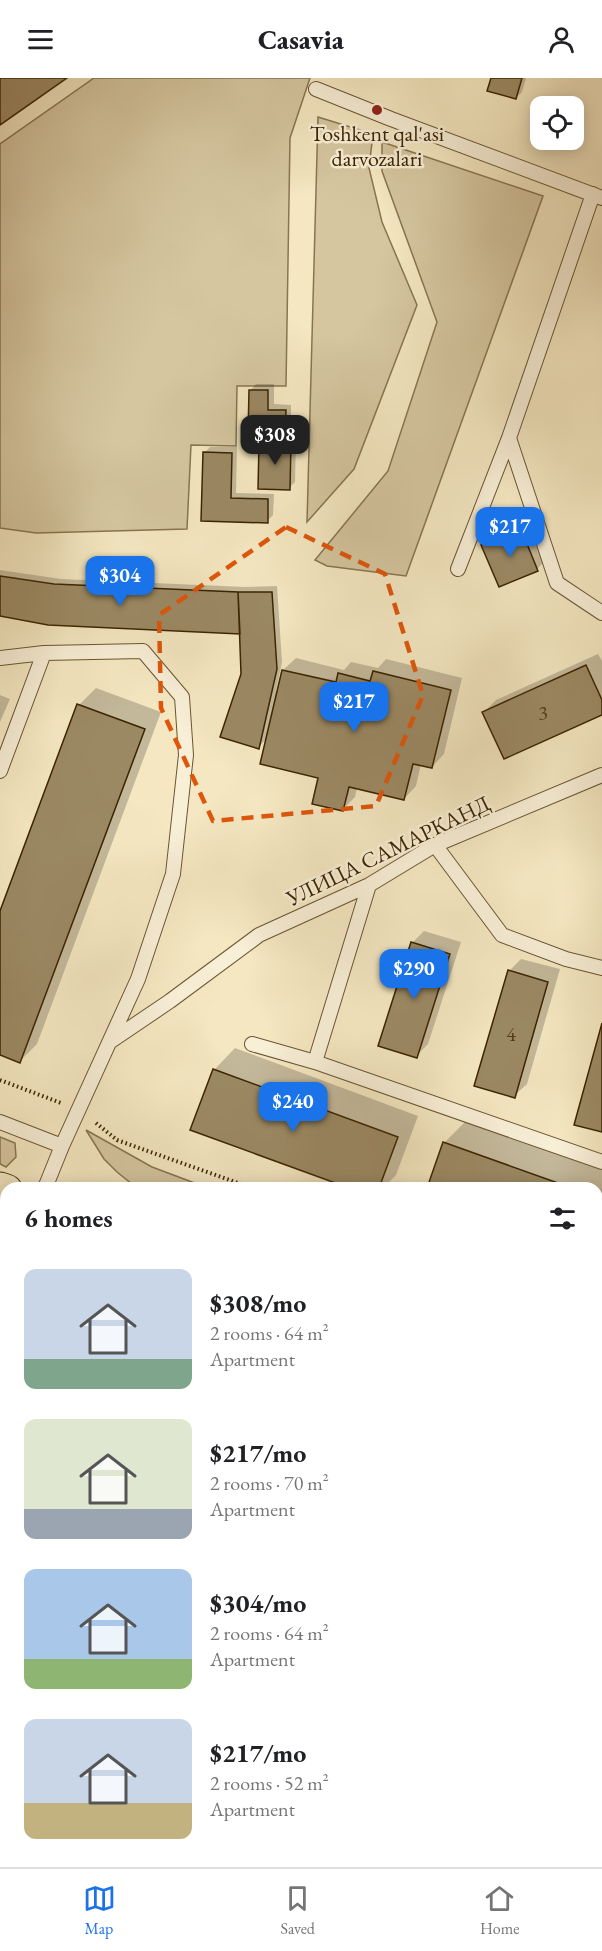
<!DOCTYPE html>
<html lang="en">
<head>
<meta charset="utf-8">
<style>
  :root { --surface:#fff; --page:#f6f6f6; --text:#202124; --muted:#757577; --line:#e0e0e0; --accent:#1a73e8 }
  body { margin:0; font-family:"EB Garamond",serif; background:var(--page); color:var(--text); height:100vh; display:flex; flex-direction:column; font-size:22px; white-space:nowrap }
  * { box-sizing:border-box; margin:0 }
  p { font-size:20px; color:var(--muted) }
  .icon { flex:none; width:33px; height:33px; fill:none; stroke:currentColor; stroke-width:2; stroke-linecap:round; stroke-linejoin:round }
  .map { position:relative; flex:1; overflow:hidden }
  .panel { position:absolute; left:0px; top:1104px; width:603px; height:686px; display:flex; flex-direction:column; background:var(--surface); border-radius:18px 18px 0 0; box-shadow:0 3px 15px #0003 }
  .panel>* { flex:none }
  .tools { position:absolute; left:530px; top:18px; display:grid; gap:12px }
  .tools a { display:grid; place-items:center; width:54px; height:54px; border-radius:12px; background:var(--surface); box-shadow:0 3px 15px #0003; font-size:30px }
  .price { position:absolute; translate:-50% -51px; padding:0 14px; border-radius:12px; background:var(--accent); color:#fff; font-size:20px; line-height:39px; filter:drop-shadow(0 2px 3px #0008) }
  .price::after { content:''; position:absolute; left:50%; top:36px; width:18px; height:14px; margin-left:-9px; background:inherit; clip-path:polygon(0 0,100% 0,50% 100%) }
  .price.current { background:#222; color:#fff }
  ul { padding:0; list-style:none }
  li { display:flex; align-items:center; gap:18px; height:150px; padding:0 24px }
  li span { display:grid; place-items:center; flex:none; width:168px; height:120px; border-radius:12px; color:#555 }
  li>.icon { margin-inline-start:auto }
  span .icon { width:72px; height:72px; fill:#fffc; stroke-width:1 }
  li b { font-size:26px }
  h2 { display:flex; justify-content:space-between; align-items:center; height:72px; padding:0 24px; font-size:26px }
  header { display:flex; justify-content:space-between; align-items:center; height:78px; padding:0 24px; background:var(--surface); font-size:27px; font-weight:800 }
  .tab-bar { display:flex; justify-content:space-around; align-items:center; height:84px; border-top:2px solid var(--line); background:var(--surface); font-size:16px; color:var(--muted) }
  .tab-bar a { display:grid; justify-items:center; gap:3px }
  .tab-bar .current { color:var(--accent) }
  .map>svg:first-child { display:block }
</style>
</head>
<body>
<header><svg class="icon" aria-label="menu" viewBox="0 0 24 24"><path d="M4 6h16M4 12h16M4 18h16"/></svg>Casavia<svg class="icon" aria-label="person" viewBox="0 0 24 24"><circle cx="12" cy="8" r="4"/><path d="M4 21q1-7 8-7t8 7"/></svg></header>
<div class="map">
<svg width="602" height="1789" viewBox="0 0 602 1789">
  <rect width="100%" height="100%" fill="#f4e7c1"/>
  <filter id="stains"><feTurbulence type="fractalNoise" baseFrequency=".00333" numOctaves="4"/><feColorMatrix values="0 0 0 0 .2 0 0 0 0 .09 0 0 0 0 .02 0 0 0 .5 -.17"/></filter>
  <radialGradient id="worn" r=".72"><stop offset=".6" stop-color="#630" stop-opacity="0"/><stop offset="1" stop-color="#630" stop-opacity=".3"/></radialGradient>
  <path fill="#d5c6a0" stroke="#887550" stroke-width="1.5" d="M94,0H310L290,60L286,308H237L236,368L191,367L187,451L36,455L0,450V66Z
    M318,39L373,56L369,90L382,144L417,227L354,391L307,444Z
    M382,64L543,118L406,498L327,488L315,482L388,393L437,244L382,93Z
    M86,1052L152,1089L208,1110H137L117,1094L104,1081Z
    M0,1059L15,1065L16,1079L6,1089L0,1086Z
    M597,1253L602,1255V1283L597,1281Z
    M361,1784H445L446,1789H362Z
    M474,1784H495L511,1789H475Z"/>
  <path fill="#0003" d="M493,0H526L522,14L516,20Z
    M256,306H274V326L291,327V350L285,356L250,313Z
    M266,359L296,360L295,404L289,410L260,366Z
    M210,369H237L236,415L274,416L273,437L267,443L203,442L204,375Z
    M527,446L543,485L537,491L483,468L489,462Z
    M0,492L61,501L245,509L277,508L282,584L276,613H278L283,592L296,580L344,592L351,584L378,590L386,581L462,600L444,676L432,689L421,686L416,708L404,721L357,710L355,719L343,731L320,699L267,660L259,669L243,597L241,555L0,536Z
    M598,576L602,583V635L484,634L496,622Z
    M96,610L161,634L37,966L20,983L0,976V837L79,627Z
    M0,617L10,621L0,644Z
    M424,853L461,864L428,966L416,978L412,865Z
    M521,881L560,891L527,1006L514,1018L509,893Z
    M235,970L418,1038L396,1097L383,1110H353L214,992Z
    M465,1044L602,1092V1190L597,1188V1110H428L444,1065Z
    M6,1464V1529L0,1531V1467Z
    M597,1647L602,1649V1776L597,1774Z
    M6,1685V1724L0,1726V1687Z
    M31,1784H114L116,1789H31Z
    M182,1784H265L263,1789H180Z
    M268,1784H285L283,1789H266Z"/>
  <path fill="#9b8964" stroke="#3b2400" stroke-width="1.5" d="M0,0H67L0,47Z
    M491,0H522L516,21L487,13Z
    M249,312H268V332H286L285,357H248Z
    M259,365H291L290,412L258,411Z
    M203,374L232,375L231,420L268,421V445L201,443Z
    M521,451L538,493L499,509L481,467Z
    M0,498L54,506L238,514L240,556L48,547L0,538Z
    M238,514H272L277,591L259,671L220,659L241,596Z
    M586,587L602,622V637L504,681L482,634Z
    M282,592L336,604L338,595L370,603L373,593L451,612L432,690L413,686L404,722L349,709L343,733L312,726L318,700L260,686Z
    M77,626L145,651L20,985L0,977V833Z
    M411,864L450,876L417,980L378,968Z
    M508,892L548,904L515,1020L474,1008Z
    M602,945V1054L574,1047Z
    M213,991L398,1059L379,1110H349L190,1052Z
    M443,1064L572,1110H427Z
    M597,1119L602,1120V1191L597,1190Z
    M6,1477V1531L0,1533V1479Z
    M597,1682L602,1684V1778L597,1776Z
    M6,1688V1725L0,1727V1690Z
    M28,1784H98L100,1789H29Z
    M181,1784H267L265,1789H179Z"/>
  <g fill="none" stroke-linecap="round" stroke-linejoin="round">
    <defs>
      <path id="lane" d="M316,11L391,41L602,120
        M509,360L557,505L602,535
        M458,491L509,360L593,116
        M0,580L44,575L143,573L182,619L186,677L173,796L138,901L62,1068L45,1110
        M0,693L44,575
        M435,767L502,857L566,881L602,890
        M111,963L170,923L259,857L369,807L435,767L602,697
        M252,966L315,984L602,1084
        M315,984L369,807
        M0,1044L62,1068
        M107,1784L109,1789
        M149,1784L151,1789"/>
      <path id="street" d="M597,1489L602,1487
        M0,1631L6,1629
        M338,1784L339,1789"/>
      <path id="primary" d="M0,1111L6,1113
        M0,1157L6,1160
        M597,1313L602,1315
        M597,1358L602,1359"/>
    </defs>
    <use href="#lane" stroke="#695530" stroke-width="16"/>
    <use href="#street" stroke="#695530" stroke-width="31"/>
    <use href="#primary" stroke="#3b2400" stroke-width="35"/>
    <path stroke="#3b2400" stroke-width="4" stroke-dasharray="1.5 3" stroke-linecap="butt" d="M0,1002L61,1025
      M96,1045L117,1062L252,1110
      M0,1233L6,1235
      M597,1234L602,1236
      M0,1456L6,1453
      M597,1581L602,1583"/>
    <use href="#lane" stroke="#f8efd7" stroke-width="14"/>
    <use href="#street" stroke="#f8efd7" stroke-width="28"/>
    <use href="#primary" stroke="#f4e7c1" stroke-width="33"/>
  </g>
  <path fill="none" stroke="#df560b" stroke-width="4.5" stroke-dasharray="12 8" stroke-linejoin="round" d="M286,449L385,496L423,617L376,728L213,743L161,630L159,537Z"/>
  <circle fill="#8f2418" stroke="#f8efd7" stroke-width="2" cx="377" cy="32" r="6"/>
  <g text-anchor="middle" stroke-width="5" stroke-linejoin="round" paint-order="stroke">
    <g font-size="20" fill="#533d19">
      <text x="543" y="642">3</text>
      <text x="511" y="963">4</text>
    </g>
    <g font-size="22" fill="#3b2400" stroke="#f8efd7">
      <text x="377" y="63">Toshkent qal'asi<tspan x="377" dy="25">darvozalari</tspan></text>
    </g>
    <g font-size="22" fill="#3b2400" stroke="#f8efd7">
      <text transform="translate(388 772) rotate(-26)" y="8">УЛИЦА САМАРКАНД</text>
    </g>
  </g>
  <rect width="100%" height="100%" filter="url(#stains)"/>
  <rect width="100%" height="100%" fill="url(#worn)"/>
</svg>
<div class="tools">
<a><svg class="icon" aria-label="locate" viewBox="0 0 24 24"><circle cx="12" cy="12" r="6"/><path d="M12 2v4M12 18v4M2 12h4M18 12h4"/></svg></a>
</div>
<b class="price current" style="left:275px;top:388px">$308</b>
<b class="price" style="left:510px;top:480px">$217</b>
<b class="price" style="left:120px;top:529px">$304</b>
<b class="price" style="left:354px;top:655px">$217</b>
<b class="price" style="left:414px;top:922px">$290</b>
<b class="price" style="left:293px;top:1055px">$240</b>
<section class="panel">
<h2>6 homes<svg class="icon" aria-label="filters" viewBox="0 0 24 24"><path d="M4 7h16M4 17h16"/><circle cx="9" cy="7" r="2"/><circle cx="15" cy="17" r="2"/></svg></h2>
<ul>
<li><span style="background:linear-gradient(#c9d6e8 75%,#7fa58c 0)"><svg class="icon" aria-label="home" viewBox="0 0 24 24"><path d="M3 11l9-7 9 7M6 9v11h12V9"/></svg></span><div><b>$308/mo</b><p>2 rooms · 64 m²</p><p>Apartment</p></div></li>
<li><span style="background:linear-gradient(#dfe7d0 75%,#9aa5b1 0)"><svg class="icon" aria-label="home" viewBox="0 0 24 24"><path d="M3 11l9-7 9 7M6 9v11h12V9"/></svg></span><div><b>$217/mo</b><p>2 rooms · 70 m²</p><p>Apartment</p></div></li>
<li><span style="background:linear-gradient(#a9c7e8 75%,#8fb573 0)"><svg class="icon" aria-label="home" viewBox="0 0 24 24"><path d="M3 11l9-7 9 7M6 9v11h12V9"/></svg></span><div><b>$304/mo</b><p>2 rooms · 64 m²</p><p>Apartment</p></div></li>
<li><span style="background:linear-gradient(#c9d6e8 70%,#c2b280 0)"><svg class="icon" aria-label="home" viewBox="0 0 24 24"><path d="M3 11l9-7 9 7M6 9v11h12V9"/></svg></span><div><b>$217/mo</b><p>2 rooms · 52 m²</p><p>Apartment</p></div></li>
</ul>
</section>
</div>
<nav class="tab-bar">
<a class="current"><svg class="icon" aria-label="map" viewBox="0 0 24 24"><path d="M3 6l6-2 6 2 6-2v14l-6 2-6-2-6 2zM9 4v14M15 6v14"/></svg>Map</a>
<a><svg class="icon" aria-label="saved" viewBox="0 0 24 24"><path d="M7 4h10v16l-5-4-5 4z"/></svg>Saved</a>
<a><svg class="icon" aria-label="home" viewBox="0 0 24 24"><path d="M3 11l9-7 9 7M6 9v11h12V9"/></svg>Home</a>
</nav>
</body>
</html>
